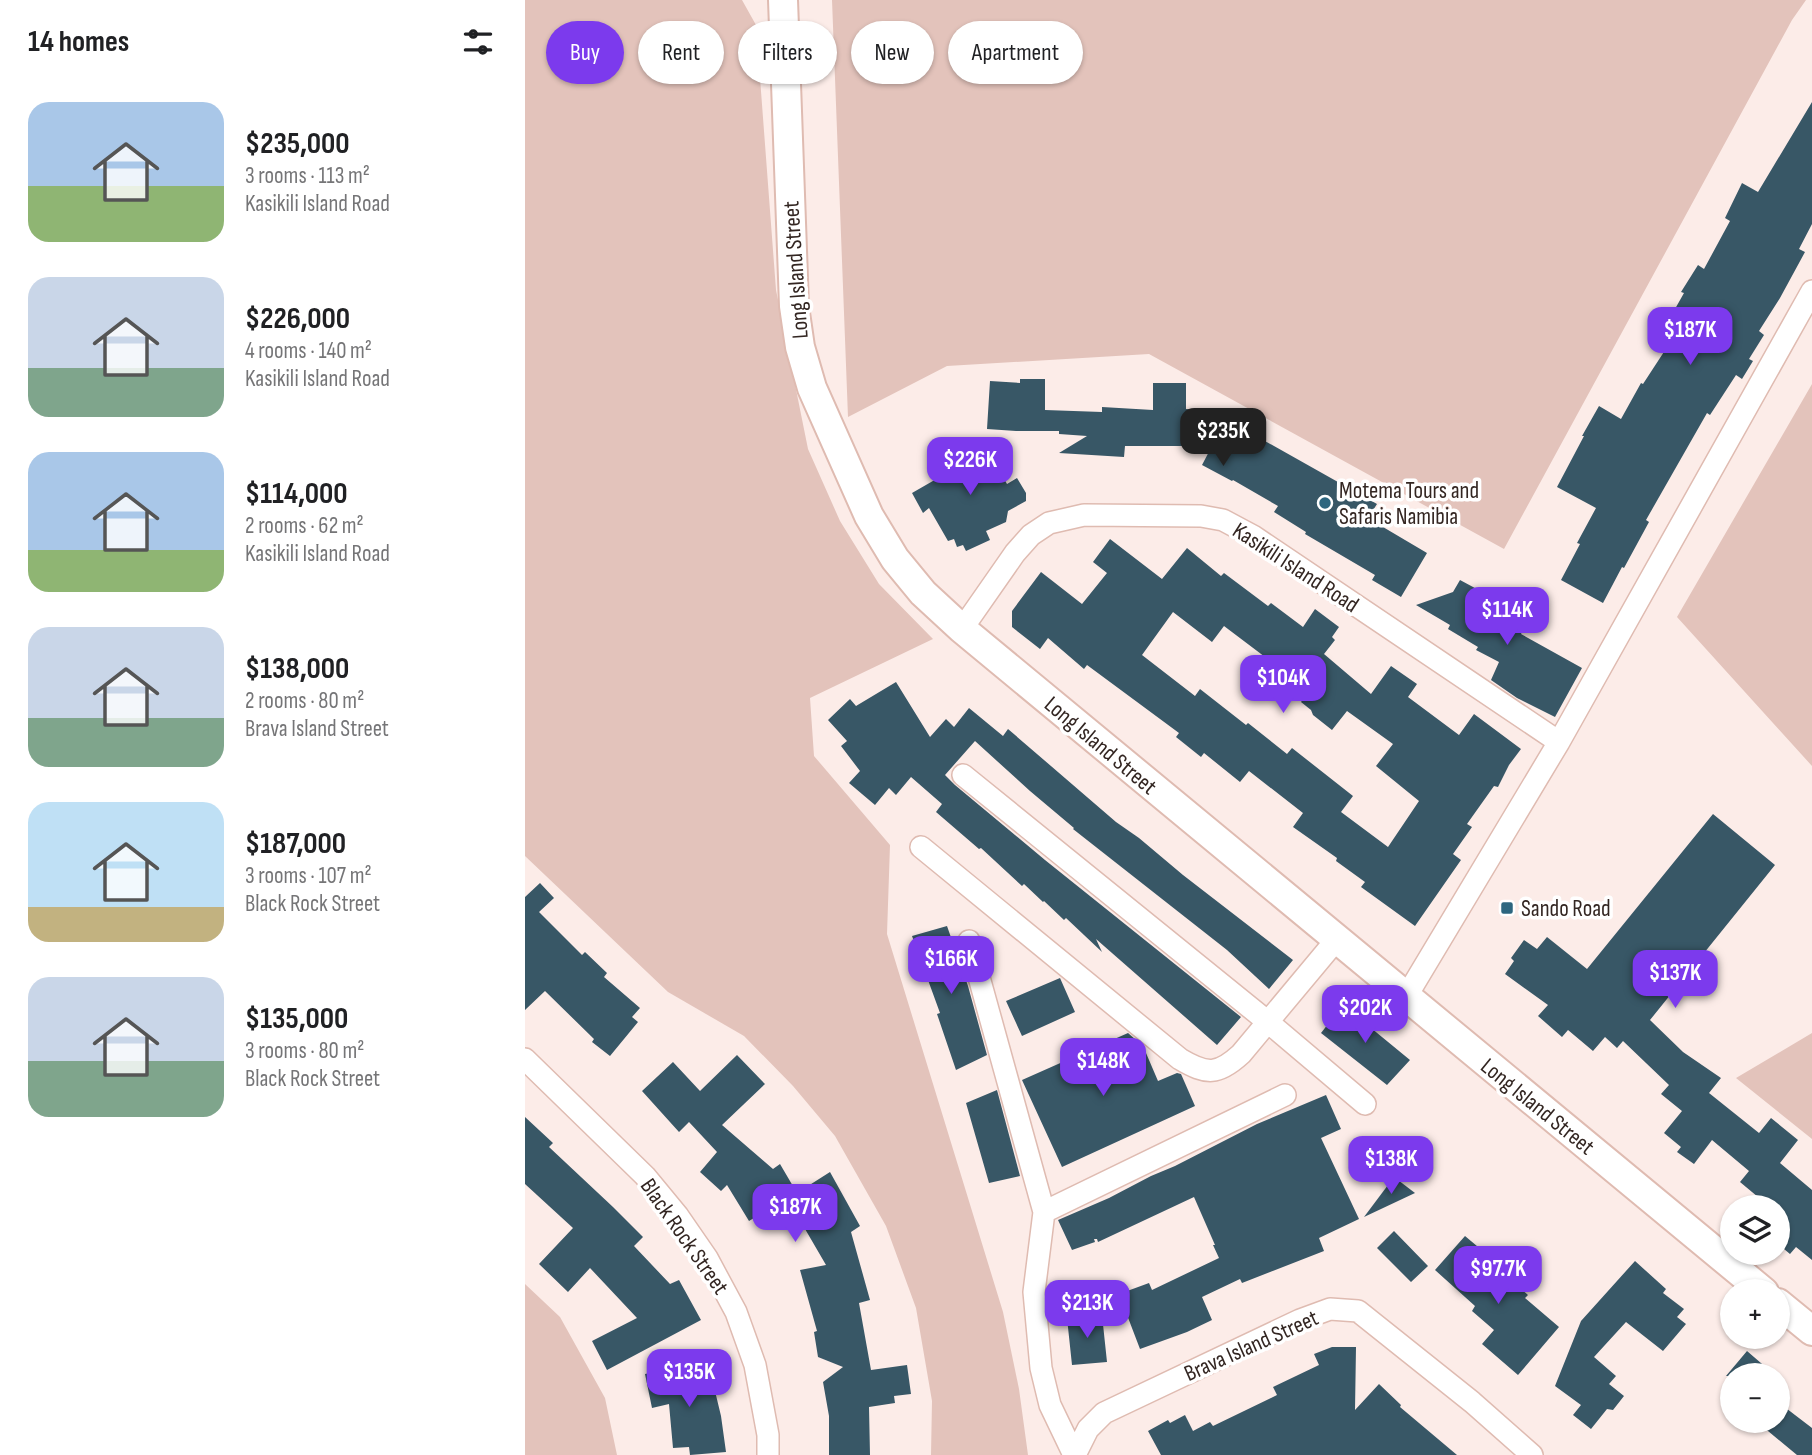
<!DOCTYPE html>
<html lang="en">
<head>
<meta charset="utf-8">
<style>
  :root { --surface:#fff; --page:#f2f2f2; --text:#202124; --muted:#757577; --accent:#7c3aed }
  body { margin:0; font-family:"Sofia Sans Condensed",sans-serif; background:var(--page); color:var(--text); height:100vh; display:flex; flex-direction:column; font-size:26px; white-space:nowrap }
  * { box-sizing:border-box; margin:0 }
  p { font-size:23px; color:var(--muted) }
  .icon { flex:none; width:38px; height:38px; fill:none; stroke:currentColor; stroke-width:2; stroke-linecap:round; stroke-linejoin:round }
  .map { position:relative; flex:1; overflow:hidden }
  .panel { display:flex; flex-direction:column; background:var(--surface); width:525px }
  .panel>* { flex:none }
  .top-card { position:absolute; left:21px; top:21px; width:665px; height:63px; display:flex; gap:14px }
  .buttons { position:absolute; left:1195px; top:1195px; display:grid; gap:14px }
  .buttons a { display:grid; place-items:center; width:70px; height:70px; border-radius:50%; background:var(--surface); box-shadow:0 2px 5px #0004; font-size:35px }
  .price { position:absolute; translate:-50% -60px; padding:0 16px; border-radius:14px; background:var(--accent); color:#fff; font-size:23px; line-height:46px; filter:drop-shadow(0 2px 4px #0008) }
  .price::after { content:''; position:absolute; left:50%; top:42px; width:21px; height:16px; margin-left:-10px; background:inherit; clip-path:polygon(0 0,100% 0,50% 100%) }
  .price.current { background:#222; color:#fff }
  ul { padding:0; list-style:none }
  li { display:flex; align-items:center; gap:21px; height:175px; padding:0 28px }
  li span { display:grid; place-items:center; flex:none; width:196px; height:140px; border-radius:21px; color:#555 }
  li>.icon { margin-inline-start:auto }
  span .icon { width:84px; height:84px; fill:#fffc; stroke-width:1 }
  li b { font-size:30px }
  h2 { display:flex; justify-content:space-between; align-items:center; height:84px; padding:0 28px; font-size:30px }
  .pill { padding:0 24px; border-radius:32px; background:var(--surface); box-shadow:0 2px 5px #0004; font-size:24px; line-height:63px }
  .pill.current { background:var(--accent); color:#fff }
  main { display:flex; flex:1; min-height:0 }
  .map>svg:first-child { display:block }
</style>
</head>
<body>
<main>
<section class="panel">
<h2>14 homes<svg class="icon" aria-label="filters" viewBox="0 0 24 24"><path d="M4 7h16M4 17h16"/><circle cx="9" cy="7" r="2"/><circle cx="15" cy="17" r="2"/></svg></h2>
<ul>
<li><span style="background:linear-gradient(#a9c7e8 60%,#8fb573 0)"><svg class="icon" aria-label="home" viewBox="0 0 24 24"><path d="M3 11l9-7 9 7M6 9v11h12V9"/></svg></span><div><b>$235,000</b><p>3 rooms · 113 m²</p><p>Kasikili Island Road</p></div></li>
<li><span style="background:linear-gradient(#c9d6e8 65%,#7fa58c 0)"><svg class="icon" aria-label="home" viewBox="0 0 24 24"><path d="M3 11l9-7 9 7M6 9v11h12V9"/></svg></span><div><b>$226,000</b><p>4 rooms · 140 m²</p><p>Kasikili Island Road</p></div></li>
<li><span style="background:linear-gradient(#a9c7e8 70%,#8fb573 0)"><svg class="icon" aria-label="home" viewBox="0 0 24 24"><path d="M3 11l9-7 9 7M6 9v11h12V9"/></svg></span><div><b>$114,000</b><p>2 rooms · 62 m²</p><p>Kasikili Island Road</p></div></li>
<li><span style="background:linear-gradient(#c9d6e8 65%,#7fa58c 0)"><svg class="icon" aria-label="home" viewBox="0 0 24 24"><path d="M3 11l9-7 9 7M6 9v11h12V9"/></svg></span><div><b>$138,000</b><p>2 rooms · 80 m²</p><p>Brava Island Street</p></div></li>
<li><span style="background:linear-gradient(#bfe0f5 75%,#c2b280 0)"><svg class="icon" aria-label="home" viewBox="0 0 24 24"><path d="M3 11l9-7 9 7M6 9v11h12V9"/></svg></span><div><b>$187,000</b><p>3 rooms · 107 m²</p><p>Black Rock Street</p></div></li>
<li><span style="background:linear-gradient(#c9d6e8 60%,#7fa58c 0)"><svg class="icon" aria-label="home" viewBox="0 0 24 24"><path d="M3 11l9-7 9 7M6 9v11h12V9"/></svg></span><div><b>$135,000</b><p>3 rooms · 80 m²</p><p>Black Rock Street</p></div></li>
</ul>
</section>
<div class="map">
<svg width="1287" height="1455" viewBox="0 0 1287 1455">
  <rect width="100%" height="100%" fill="#fcece8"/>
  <path fill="#e3c3bb" d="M0,0H217L231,25L251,290L283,449L315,521L354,584L408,639L285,698L289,756L365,845L362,934L478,1312L494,1389L503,1455H406L407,1401L391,1308L361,1226L310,1136L268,1086L219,1036L143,992L0,856Z
    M307,0H1281L1267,20L979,549L624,354L422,366L323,417Z
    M1287,384V766L1152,617Z
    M1287,1033V1139L1211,1078Z
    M0,1284L35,1317L80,1398L92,1455H0Z"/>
  <path fill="#385766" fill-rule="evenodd" d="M1287,102V224L1274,249L1280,252L1255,298L1234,331L1239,335L1224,359L1228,361L1217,379L1211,375L1185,415L1182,413L1121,520L1124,522L1099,568L1097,567L1078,603L1036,580L1055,544L1052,543L1071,508L1032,487L1059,436H1057L1074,406L1096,419L1116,383L1118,384L1148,338L1137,332L1159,293L1156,292L1173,265L1179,269L1205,221L1200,218L1217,183L1233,192Z
    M495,379H520V410L577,412V407L628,410V383H661V409L692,411L733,433L731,436L852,504L845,515L860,523L858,527L902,553L876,597L847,580L850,575L780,534L781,532L749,512L753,506L708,480L707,481L677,465L687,446H600L599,457L534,453L562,436L534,434V431H491L462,429L465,381L495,383Z
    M457,441L482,484L492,478L501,493V501L483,511L481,522L461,531L465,540L441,551L438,545L432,547L429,539L423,541L404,508L398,513L387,493L427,470L421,457Z
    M585,539L637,579L662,548L696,576L699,573L743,606L746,603L778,627L790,609L814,627L807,637L810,640L799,654L846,694L866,666L892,684L883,697L934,735L949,714L996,749L984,765L973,787L969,786L942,824L947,827L928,854L936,860L890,926L836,887L840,882L811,861L812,858L768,827L778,813L724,771L715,782L679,753L676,757L651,737L654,733L562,665L559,669L523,638L515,649L487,627V611L516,572L557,604L582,573L568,562ZM648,612L687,642L699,626L760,672L756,677L781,695L776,702L786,710L788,715L807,730L822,711L868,744L851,766L894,801L863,847L816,812L828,796L767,748L762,754L723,723L721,725L675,689L670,696L617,655Z
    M935,580L1004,617L996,634L1057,668L1030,717L992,698L966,680L974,662L951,650L953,647L923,629L925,625L891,605L928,592Z
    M371,682L405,737L421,719L429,727L444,708L478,736L483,729L591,822L614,838L658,875L768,960L744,989L702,950L548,829L549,828L505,791L450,741L420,775L430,785L520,860L716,1017L692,1045L571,939L577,952L541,918L539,920L519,901L518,902L499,884L497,886L456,848L454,849L411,812L417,804L386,777L371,795L364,788L350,805L324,783L335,771L316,746L322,741L303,720L325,699L331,706Z
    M1188,814L1250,865L1125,1020L1158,1052L1196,1078L1184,1093L1234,1133L1246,1118L1273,1140L1255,1163L1287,1190V1260L1271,1247L1265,1254L1253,1244V1208H1225L1233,1197L1215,1182L1224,1171L1187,1140L1169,1164L1152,1152L1156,1147L1139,1133L1157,1111L1136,1094L1144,1085L1098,1041L1092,1048L1080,1037L1068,1051L1043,1030L1037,1037L1013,1016L1023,1005L980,974L989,961L986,958L999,940L1012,949L1022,937L1062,969Z
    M15,883L29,898L14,912L57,955L60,952L82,973L79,977L115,1008L107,1017L113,1022L85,1056L67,1042L69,1039L20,991L0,1010V897Z
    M422,926L443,986L462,1055L431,1070L412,1014L415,1013L387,936Z
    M535,978L550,1012L497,1036L481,1001Z
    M818,1005L885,1060L862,1085L796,1033Z
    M603,1033L618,1046L633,1081L652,1073L656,1074L670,1106L537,1167L497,1080Z
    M212,1055L240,1084L197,1125L248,1169L255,1164L272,1193L305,1172L335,1226L326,1232L345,1300L334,1303L346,1370L382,1365L386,1394L369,1396L370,1403L344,1407L345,1455H304V1416L298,1382L318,1367L293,1357L289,1332L292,1331L275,1270L301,1265L262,1198L224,1221L202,1185L196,1191L175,1172L192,1152L164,1122L154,1132L117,1091L148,1062L175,1091Z
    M472,1090L495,1176L464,1183L441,1103Z
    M801,1095L816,1129L796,1138L834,1219L794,1238L799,1251L717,1283L715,1279L677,1297L687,1320L662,1332L615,1349L594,1294L624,1283L627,1290L694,1258L688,1245H690L669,1197L573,1242L572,1239H569L570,1242L547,1250L533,1220L584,1198L626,1176L650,1166L732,1124Z
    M0,1117L28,1143L24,1147L88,1207L118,1237L109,1246L145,1284L154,1280L176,1320L82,1370L67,1341L112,1318L65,1268L43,1292L14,1264L48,1228L0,1184Z
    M869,1177L890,1193L839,1217Z
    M869,1231L903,1266L886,1282L852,1248Z
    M940,1236L971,1262L968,1265L1003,1295L1000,1298L1034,1327L993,1375L957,1344L969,1330L947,1311L950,1306L910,1270Z
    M1110,1261L1141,1289L1138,1293L1159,1309L1152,1317L1161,1324L1138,1351L1101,1322L1069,1357L1091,1376L1084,1384L1099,1396L1088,1410L1082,1409L1066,1429L1048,1415L1056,1405L1030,1386L1056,1321Z
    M577,1315L582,1362L547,1365L542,1318Z
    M807,1347H831L830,1410L854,1384L876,1405L875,1407L932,1455H636L623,1431L643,1420L645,1423L660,1415L668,1431L685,1422L688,1426L752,1395L748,1387L794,1365L789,1354Z
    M1222,1351L1251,1376H1201Z
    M168,1364L172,1380L182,1379L184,1391H190L196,1416L201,1452L165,1455L164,1447L148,1448L144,1404L127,1408L120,1374Z
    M1253,1402L1287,1428V1455H1272L1231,1421H1253Z"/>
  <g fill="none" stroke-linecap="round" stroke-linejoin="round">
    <defs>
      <path id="minor" d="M437,629L490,553L506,535L524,523L559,515L676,516L698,520L728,536L1034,742
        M438,775L743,1022L840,1104
        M396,847L655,1059C682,1075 693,1075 716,1054L812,939
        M444,941L519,1212L509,1292L516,1368L525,1405L549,1455
        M881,997L1034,742L1287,291
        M0,1059L120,1176L153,1216L182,1258L211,1312L230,1365L243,1435V1455
        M519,1212L760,1095
        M550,1455L563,1429L579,1413L775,1320L805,1309L833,1311L947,1402L1007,1455"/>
      <path id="tertiary" d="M258,0L269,306L275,347L287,388L344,516L370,559L398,593L437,629L1239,1292
        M1253,1303L1287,1331"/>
    </defs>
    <use href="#minor" stroke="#dfbbb1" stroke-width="24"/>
    <use href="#tertiary" stroke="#dfbbb1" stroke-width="32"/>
    <use href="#minor" stroke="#fff" stroke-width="21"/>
    <use href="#tertiary" stroke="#fff" stroke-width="28"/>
  </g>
  <g fill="#2d667f" stroke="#fff" stroke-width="2.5">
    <circle cx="800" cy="503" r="7"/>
    <rect x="975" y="901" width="14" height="14" rx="3.5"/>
  </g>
  <g text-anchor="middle" stroke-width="7" stroke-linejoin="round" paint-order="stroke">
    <g font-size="23" fill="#332622" stroke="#fff">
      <text transform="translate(270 270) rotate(-94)" y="8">Long Island Street</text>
      <text transform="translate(771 567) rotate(33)" y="8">Kasikili Island Road</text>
      <text transform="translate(576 745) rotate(40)" y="8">Long Island Street</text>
      <text transform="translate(1013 1106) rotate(39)" y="8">Long Island Street</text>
      <text transform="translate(160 1236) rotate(55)" y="8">Black Rock Street</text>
      <text transform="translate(726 1345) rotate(-24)" y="8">Brava Island Street</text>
    </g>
    <g font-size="23" fill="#332622" stroke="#fff" text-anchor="start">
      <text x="814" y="498">Motema Tours and<tspan x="814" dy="26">Safaris Namibia</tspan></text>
      <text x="996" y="916">Sando Road</text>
    </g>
  </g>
</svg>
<div class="buttons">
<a><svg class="icon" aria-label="layers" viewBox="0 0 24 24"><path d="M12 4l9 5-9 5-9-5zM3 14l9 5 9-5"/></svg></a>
<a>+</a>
<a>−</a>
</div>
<b class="price" style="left:1165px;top:367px">$187K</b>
<b class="price current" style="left:698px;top:468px">$235K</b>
<b class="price" style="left:445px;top:497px">$226K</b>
<b class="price" style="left:982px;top:647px">$114K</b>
<b class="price" style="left:758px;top:715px">$104K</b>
<b class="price" style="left:426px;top:996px">$166K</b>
<b class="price" style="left:1150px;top:1010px">$137K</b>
<b class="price" style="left:840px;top:1045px">$202K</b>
<b class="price" style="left:578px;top:1098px">$148K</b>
<b class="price" style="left:866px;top:1196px">$138K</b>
<b class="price" style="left:270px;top:1244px">$187K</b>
<b class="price" style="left:973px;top:1306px">$97.7K</b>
<b class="price" style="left:562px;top:1340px">$213K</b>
<b class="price" style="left:164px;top:1409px">$135K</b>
<div class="top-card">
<a class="pill current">Buy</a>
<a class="pill">Rent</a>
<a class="pill">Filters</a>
<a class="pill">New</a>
<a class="pill">Apartment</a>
</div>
</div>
</main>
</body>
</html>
